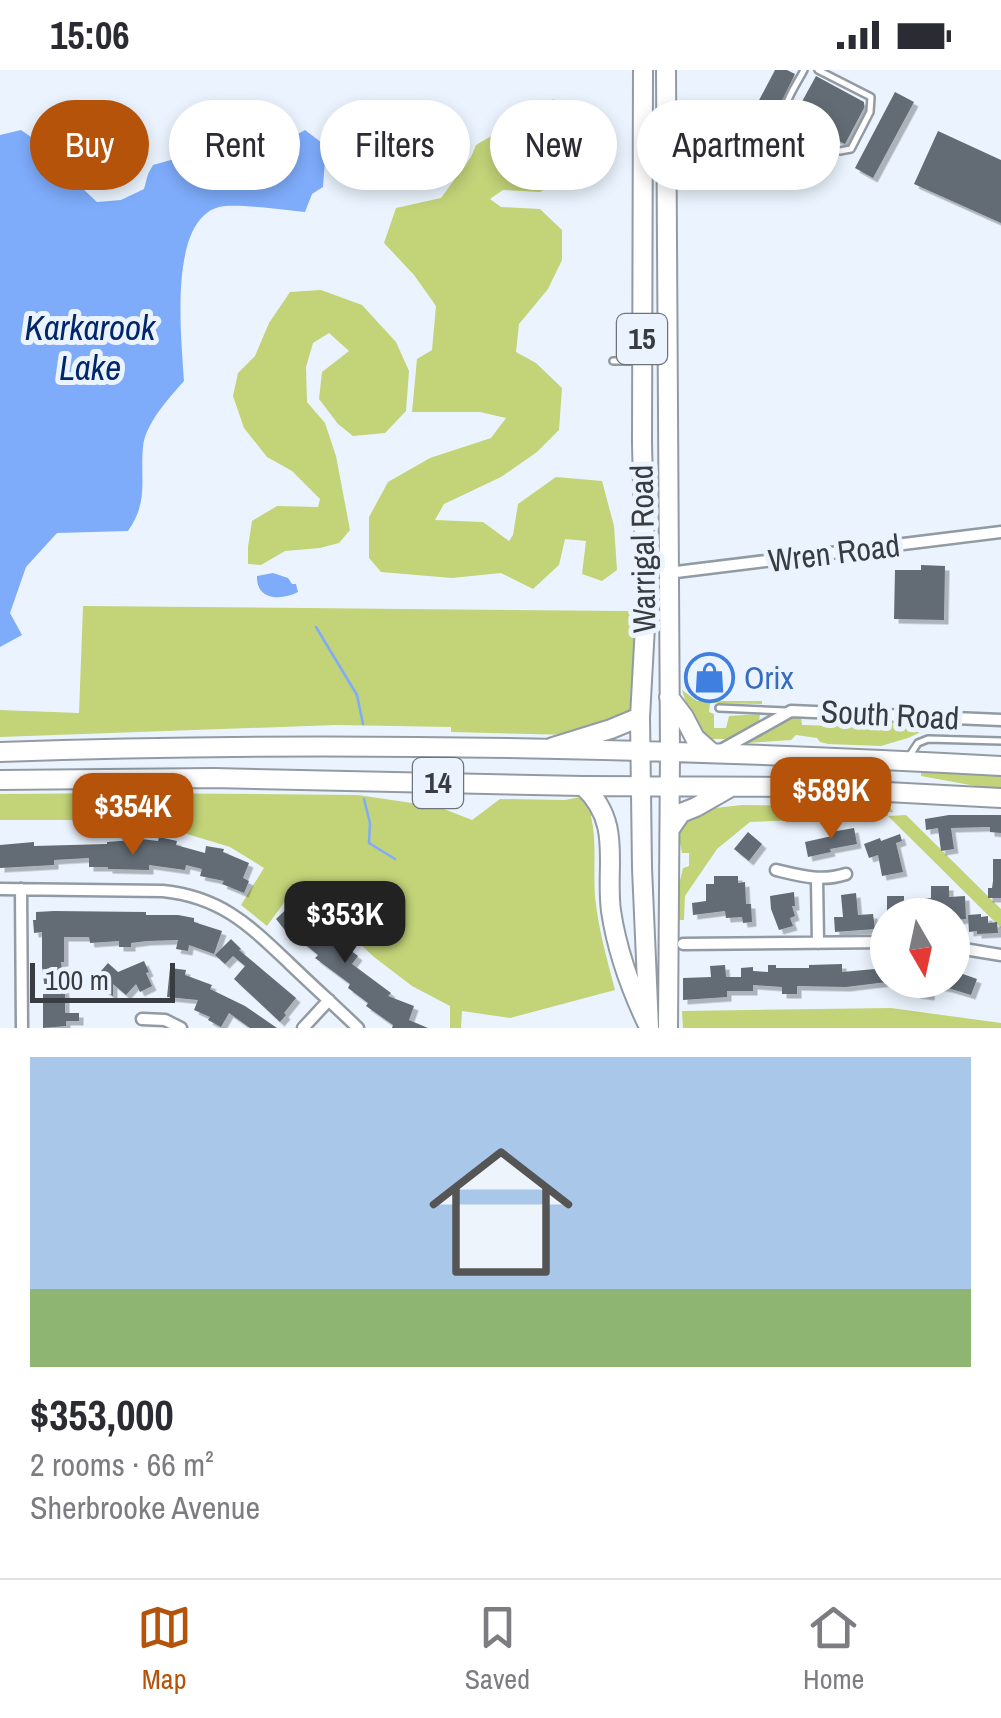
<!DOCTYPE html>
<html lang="en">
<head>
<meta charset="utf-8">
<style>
  :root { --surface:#fff; --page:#f7f7f7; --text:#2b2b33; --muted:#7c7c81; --line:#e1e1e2; --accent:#b45309 }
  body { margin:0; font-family:"Archivo Narrow",sans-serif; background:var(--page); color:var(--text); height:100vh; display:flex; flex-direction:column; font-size:38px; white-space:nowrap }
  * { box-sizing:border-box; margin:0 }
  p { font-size:32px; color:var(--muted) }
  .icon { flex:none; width:55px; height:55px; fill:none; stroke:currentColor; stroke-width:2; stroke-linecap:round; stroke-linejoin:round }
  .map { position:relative; height:958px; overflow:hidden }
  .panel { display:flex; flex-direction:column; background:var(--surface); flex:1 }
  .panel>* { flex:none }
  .hud { position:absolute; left:30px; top:30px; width:942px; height:90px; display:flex; gap:20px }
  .needle { width:65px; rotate:171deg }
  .controls { position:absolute; left:870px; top:828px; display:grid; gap:20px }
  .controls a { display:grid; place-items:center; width:100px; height:100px; border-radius:50%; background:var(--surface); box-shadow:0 5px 15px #0003; font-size:50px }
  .scale { position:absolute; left:30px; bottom:25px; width:145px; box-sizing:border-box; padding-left:10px; border:5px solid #393d41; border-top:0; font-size:28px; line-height:35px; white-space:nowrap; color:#393d41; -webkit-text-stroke:8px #ebf4fe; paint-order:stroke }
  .price { position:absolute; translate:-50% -85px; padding:0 22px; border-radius:20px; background:var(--accent); color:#fff; font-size:32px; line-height:65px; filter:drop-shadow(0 2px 5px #0008) }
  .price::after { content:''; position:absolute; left:50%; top:60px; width:30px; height:22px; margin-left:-15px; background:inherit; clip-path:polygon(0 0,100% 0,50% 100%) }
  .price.on { background:#222; color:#fff }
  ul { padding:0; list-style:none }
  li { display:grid; align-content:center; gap:20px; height:530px; padding:0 30px }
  li span { display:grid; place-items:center; height:310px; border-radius:0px; color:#555 }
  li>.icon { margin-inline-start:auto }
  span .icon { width:180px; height:180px; fill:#fffc; stroke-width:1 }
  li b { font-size:42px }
  .pill { padding:0 35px; border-radius:45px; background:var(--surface); box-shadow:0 5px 15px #0003; font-size:35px; line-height:90px }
  .pill.on { background:var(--accent); color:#fff }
  .status { display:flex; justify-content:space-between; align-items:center; height:70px; padding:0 50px; background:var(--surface); direction:ltr }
  .status svg { height:28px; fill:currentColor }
  .tabs { display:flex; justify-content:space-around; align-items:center; height:140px; border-top:2px solid var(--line); background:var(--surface); font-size:28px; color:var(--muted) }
  .tabs a { display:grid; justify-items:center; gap:5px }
  .tabs .on { color:var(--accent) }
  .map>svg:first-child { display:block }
</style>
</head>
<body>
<div class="status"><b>15:06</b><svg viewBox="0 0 49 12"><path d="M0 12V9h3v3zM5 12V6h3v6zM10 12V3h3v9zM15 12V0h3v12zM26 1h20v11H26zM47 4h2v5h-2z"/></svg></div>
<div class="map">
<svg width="1001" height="958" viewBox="0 0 1001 958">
  <defs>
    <filter id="shadow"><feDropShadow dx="4.5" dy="4.5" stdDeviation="0" flood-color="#0004"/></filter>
  </defs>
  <rect width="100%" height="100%" fill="#ebf4fe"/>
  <path fill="#c2d378" d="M554,29L566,71L565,106L540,122L503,120L490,129L501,137L540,139L562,160V190L548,219L519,254L516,282L536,293L562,318L559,360L537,382L501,407L444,434L435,450L483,452L509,471L513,465L518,434L556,407L602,411L614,456L617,500L602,511L582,504L586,471L565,469L559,495L533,519L501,503L452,508L381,502L369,488V447L388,412L430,388L491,368L506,348L480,342H412L417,289L432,280L436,236L414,205L384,173L396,138L441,128L471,87L476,75Z
    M321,220L362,235L396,272L409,301L406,341L385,363L353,366L338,354L319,329L322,302L349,281L329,263L313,273L306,297L307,332L325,353L336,386L350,460L339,473L320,478L285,481L261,495L248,494V477L252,451L277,436L318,437L320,429L292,401L267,387L244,358L233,326L238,303L255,286L269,253L290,222Z
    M83,536L630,541L637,545L631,632L633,633L629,645L573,665L451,662V657L336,655L0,667V640L79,643Z
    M682,620L697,631H762V634L710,633L709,642L714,644V658H726L729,646L760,644L759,652L728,669H710L693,654Z
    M801,646L802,655L837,656L836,649L938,654L908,668L881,676L828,674L820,672L817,668L796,665L791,670L747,673L790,648Z
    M921,701L1001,706V718H987L921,706Z
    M128,723L358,725L439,737L472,750L500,729L565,730L580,727L591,732L598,741L591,746C597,772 593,799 595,826C598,858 607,889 615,920L510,948L462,941L461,958H450V936L412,916L374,887L297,815L267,856L241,835L264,798L230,777L154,754L83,750H0V724Z
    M742,735L890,737L893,742H887L888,746L906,745L1001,839V858L888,746L750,752L717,779L685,826L684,850H676L678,819L683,798L689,796V783H682L679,768L680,753L706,739Z
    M891,938L1001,953V958H683L682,941Z"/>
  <path fill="#7eacfb" d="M21,60L78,100L82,118L97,132L121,130L144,119L148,104L153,95L178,88L200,93L223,102L236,99L305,60L326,76L323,117L312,124L305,142C287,140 234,133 219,137C167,151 182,271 184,311C169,328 145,354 143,377C140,410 149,431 128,461L57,463L26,497L10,543L22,565L0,577V65Z
    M273,503L288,508L292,514H296L298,522C281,531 256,530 257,506Z"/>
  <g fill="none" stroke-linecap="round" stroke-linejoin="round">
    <path stroke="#7eacfb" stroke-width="2.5" d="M316,557L357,625L363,654
      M364,729L370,753L369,773L395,789"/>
  </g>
  <path fill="#646c74" filter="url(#shadow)" d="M775,0H787L795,4L766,63L747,53Z
    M816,6L864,32V38L845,74L793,48Z
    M895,22L914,32L873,108L855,98Z
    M938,61L1001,90V153L914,114Z
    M921,495L945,496L944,550L894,549L895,500H921Z
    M949,745H1001V763L990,762V757L951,758L954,779L941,781L938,758L926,760L925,749Z
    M854,758L857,774L830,779L831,782L808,787L805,772L832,766L831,762Z
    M748,762L762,774L749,791L734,779Z
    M900,764L902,771L896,773L903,802L882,806L878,785L869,788L864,774L880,768L881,771Z
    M159,767L177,771L176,775L205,783L206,776L224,779L223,782L249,793L243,808L249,811L244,823L222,814L224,811L200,806L202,799L186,795L185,800L149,795V800L108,799V797H89V788L54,790V795L0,798V775L34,772V776L107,774V772L133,770V768L158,771Z
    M993,789H1001V828H988V818H992L993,811Z
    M714,806H738V813L745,812L746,834H751L752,852L743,853L742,847L726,848L725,841L693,845L692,833L706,831V814H714Z
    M931,816H949V827L965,826L966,849L955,850V845H887V826H904V831L931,828Z
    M794,822L795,836H792L795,846L790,848L793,856L779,860L771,839L770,826Z
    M856,823L858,845L873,844L875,859L835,862L834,847H843L841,825Z
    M297,829L315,851L317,848L329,857L326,862L358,886L352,894L391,923L388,926L414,936L409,950L428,958H392L393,955L366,936L368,933L348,918L350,914L315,888L318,885L290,862L288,864L276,849Z
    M54,841L146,842V845H178L194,848V852L222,861L214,884L189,875L188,881L176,879L178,870L147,871L131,873V877H119V871L90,873L89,867H64V892H61L65,923V943H79V951H66V956L43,958V920H45L42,897V862L34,863L33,850H36V842Z
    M981,844V847L988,846V853L997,852L998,863L977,864V861L969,862L968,845Z
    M231,869L241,879L239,880L296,928L284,943L286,945L280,952L234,909L245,896L233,886L225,894L215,885Z
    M144,891L149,902L146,903L152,916L140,922L136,914L126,925L113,914V926L99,916L107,906L101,901L108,893L118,902Z
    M842,894V902L886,898L887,912L846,917L797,916V924H782V917L753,915V921H727V927L683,930V908L711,907L710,896L725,895L726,907H741V898L753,897V901L768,902V895H776V898H809V895Z
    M170,898L186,900L185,905L212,915L210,919L245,936L277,958H250L229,943L221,957L208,950L210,947L194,940L198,930L167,927Z
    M960,903L977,909L971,925L948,918L931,915L930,926L916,924L919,910H958Z"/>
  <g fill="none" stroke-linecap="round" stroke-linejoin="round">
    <defs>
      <path id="lane" d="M804,0C795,18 777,39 788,58L840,81L851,79L870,42L871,27L818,0
        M613,291H640
        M719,638L786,641
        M908,688L918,673L928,669L1001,671"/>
      <path id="street" d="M668,503L1001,462
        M721,680L791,641L1001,650
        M776,800C801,806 821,812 846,804
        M817,809L818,873
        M0,819L163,821C221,827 249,855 289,893C312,915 335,936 358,958
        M21,819L22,958
        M683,874L888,872
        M952,877L1001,885
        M142,949L165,950L181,958
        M303,958L329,930"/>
      <path id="highway" d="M643,0L642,373L646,538L640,647L642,798L649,958
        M666,0L670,683L668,958
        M669,627L684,647L695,668L712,683
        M553,677L611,659L640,647
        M0,682C334,670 668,678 1001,696
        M0,710L213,708L583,716L792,717L1001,728
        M583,716C623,753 605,794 611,841C617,881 630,917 647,953
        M670,759L681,743L696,737L731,717"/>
    </defs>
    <use href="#lane" stroke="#929ba4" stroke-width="10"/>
    <use href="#street" stroke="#929ba4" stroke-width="15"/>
    <use href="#highway" stroke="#929ba4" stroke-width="22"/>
    <use href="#lane" stroke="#fff" stroke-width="5"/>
    <use href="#street" stroke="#fff" stroke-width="10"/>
    <use href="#highway" stroke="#fff" stroke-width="18"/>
  </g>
  <defs>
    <symbol id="shop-ring" viewBox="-11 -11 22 22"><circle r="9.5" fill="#ebf4fe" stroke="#3f7fe0" stroke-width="1.5"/><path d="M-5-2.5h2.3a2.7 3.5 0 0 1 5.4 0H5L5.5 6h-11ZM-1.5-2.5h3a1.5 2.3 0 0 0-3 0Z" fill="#3f7fe0"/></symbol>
  </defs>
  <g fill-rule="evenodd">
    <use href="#shop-ring" x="682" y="580" width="55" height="55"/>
  </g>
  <g text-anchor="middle" stroke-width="10" stroke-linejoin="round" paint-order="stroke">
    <g fill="#ebf4fe" stroke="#6e747a" stroke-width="2.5">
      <rect x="617" y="244" width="50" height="50" rx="8"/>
      <rect x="413" y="688" width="50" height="50" rx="8"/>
    </g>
    <g font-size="30" font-weight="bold" fill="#393d41">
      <text x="642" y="279">15</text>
      <text x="438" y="723">14</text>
    </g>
    <g font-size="32" fill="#393d41" stroke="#ebf4fe">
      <text transform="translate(643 479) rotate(-91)" y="11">Warrigal Road</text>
      <text transform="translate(834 483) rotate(-7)" y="11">Wren Road</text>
      <text transform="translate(890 645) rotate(3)" y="11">South Road</text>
    </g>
    <g font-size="32" fill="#366cbe" stroke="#ebf4fe" text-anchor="start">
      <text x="744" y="619">Orix</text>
    </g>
    <g font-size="35" font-style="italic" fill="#01276a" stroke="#ebf4fe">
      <text x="90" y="270">Karkarook<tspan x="90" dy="40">Lake</tspan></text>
    </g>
  </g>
</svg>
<div class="controls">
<a><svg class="needle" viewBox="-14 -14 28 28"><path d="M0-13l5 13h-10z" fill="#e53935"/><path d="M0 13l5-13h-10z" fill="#7c7c81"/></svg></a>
</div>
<div class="scale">100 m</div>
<b class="price" style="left:831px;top:772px">$589K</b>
<b class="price" style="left:133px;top:788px">$354K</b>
<b class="price on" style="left:345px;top:896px">$353K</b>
<div class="hud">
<a class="pill on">Buy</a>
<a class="pill">Rent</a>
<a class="pill">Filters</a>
<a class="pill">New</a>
<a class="pill">Apartment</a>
</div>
</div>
<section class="panel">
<ul>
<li><span style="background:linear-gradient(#a9c7e8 75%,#8fb573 0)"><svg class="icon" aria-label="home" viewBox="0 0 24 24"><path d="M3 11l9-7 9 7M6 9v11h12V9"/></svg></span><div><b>$353,000</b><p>2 rooms · 66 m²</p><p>Sherbrooke Avenue</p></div></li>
</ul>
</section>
<nav class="tabs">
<a class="on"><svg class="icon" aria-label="map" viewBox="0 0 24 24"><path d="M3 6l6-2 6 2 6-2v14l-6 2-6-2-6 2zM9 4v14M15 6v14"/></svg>Map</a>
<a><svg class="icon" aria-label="saved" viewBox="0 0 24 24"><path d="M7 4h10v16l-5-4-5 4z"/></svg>Saved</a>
<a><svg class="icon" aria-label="home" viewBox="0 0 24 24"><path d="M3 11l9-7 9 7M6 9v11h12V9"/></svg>Home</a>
</nav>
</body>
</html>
